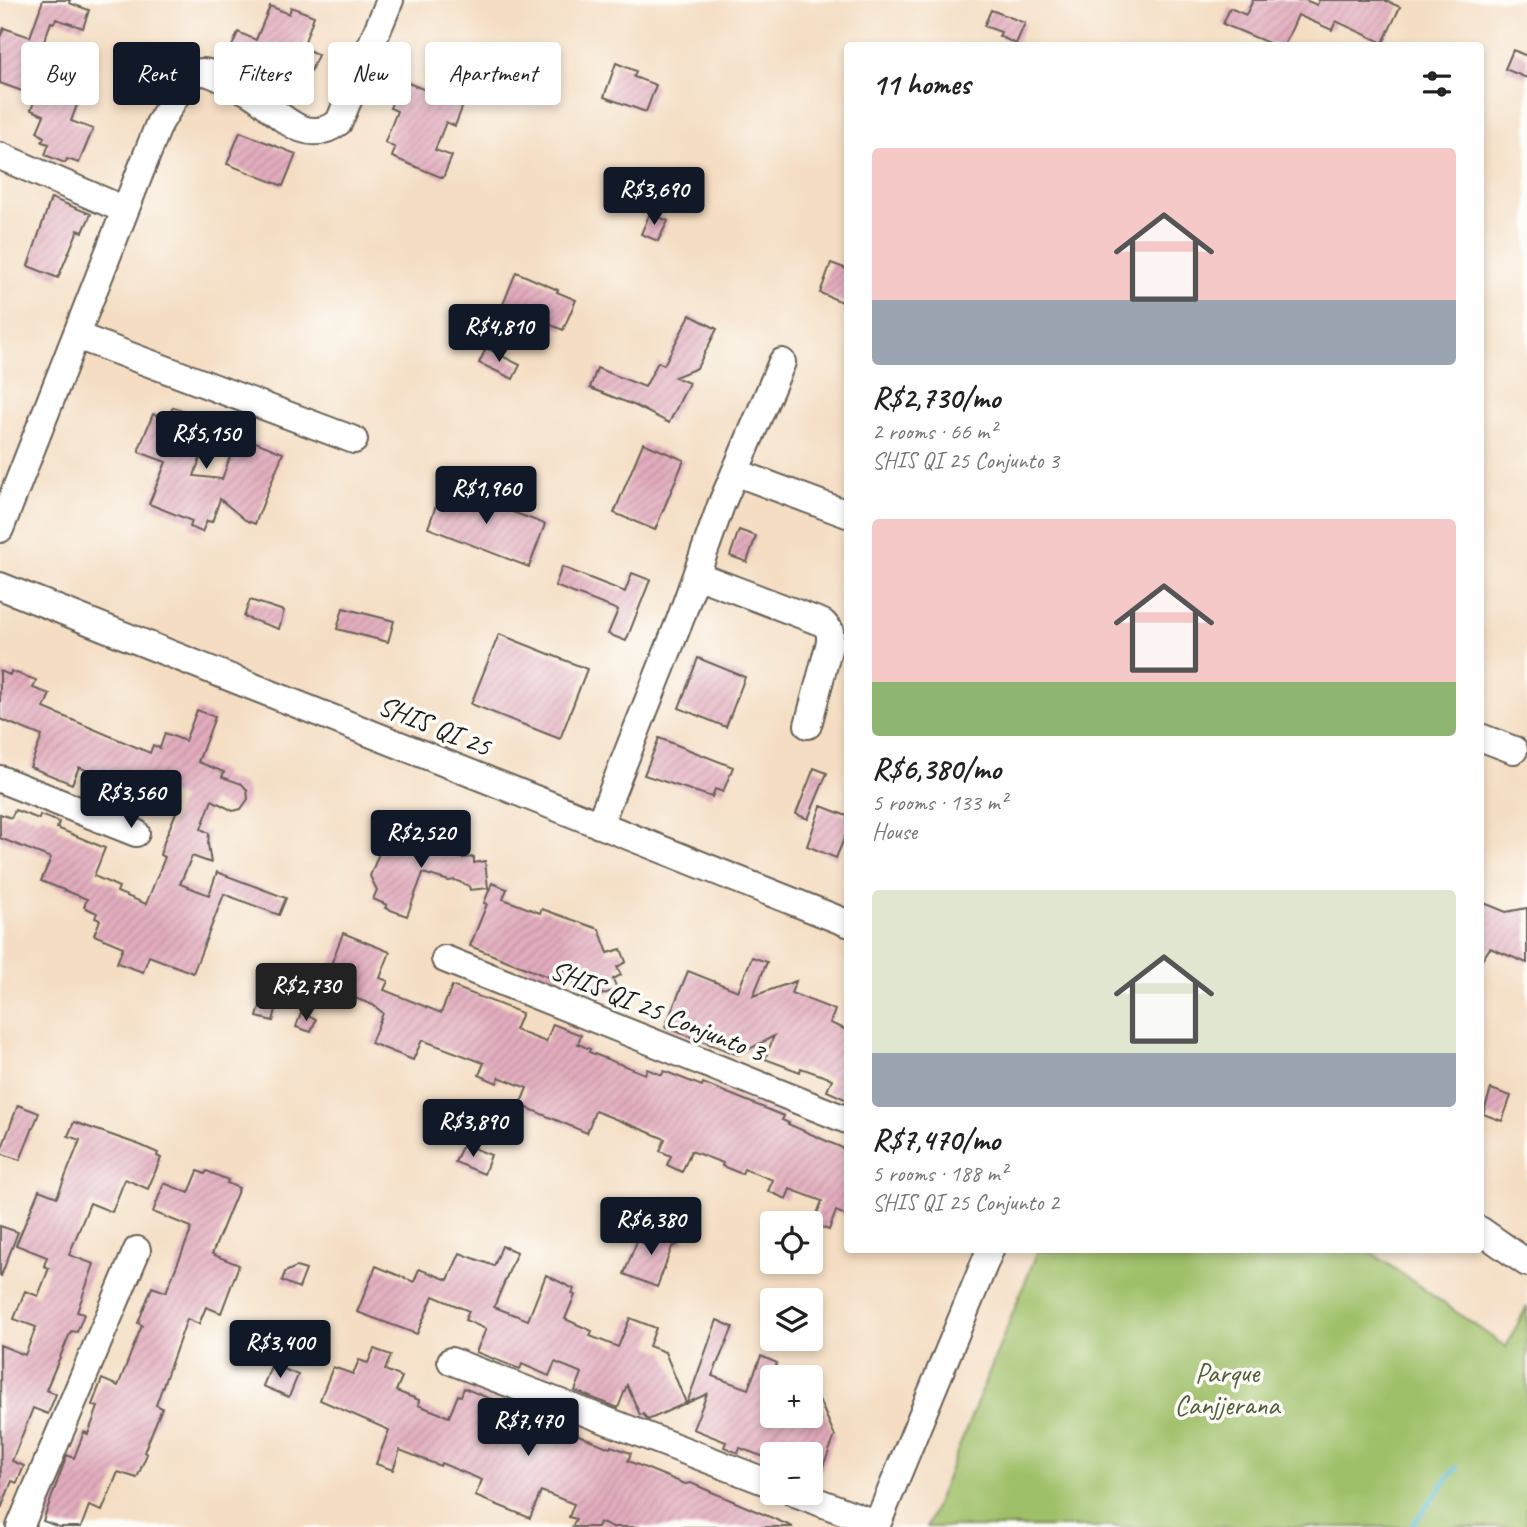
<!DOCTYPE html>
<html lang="en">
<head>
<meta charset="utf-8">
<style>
  :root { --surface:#fff; --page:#f6f6f6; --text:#222; --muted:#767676; --accent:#111827 }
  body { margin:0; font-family:Caveat,sans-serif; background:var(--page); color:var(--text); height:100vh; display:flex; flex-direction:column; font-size:26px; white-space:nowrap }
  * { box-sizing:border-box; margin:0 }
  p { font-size:23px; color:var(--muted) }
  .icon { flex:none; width:38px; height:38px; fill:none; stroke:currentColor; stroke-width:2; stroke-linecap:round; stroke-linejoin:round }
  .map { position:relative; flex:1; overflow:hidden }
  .panel { position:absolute; left:844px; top:42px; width:640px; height:1211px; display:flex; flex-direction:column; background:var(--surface); border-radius:7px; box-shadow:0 4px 10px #0003 }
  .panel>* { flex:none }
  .top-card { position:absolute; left:21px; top:42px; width:665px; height:63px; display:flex; gap:14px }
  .tools { position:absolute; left:760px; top:1211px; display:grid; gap:14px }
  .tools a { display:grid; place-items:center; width:63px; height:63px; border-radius:7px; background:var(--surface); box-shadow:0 4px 10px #0003; font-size:35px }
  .price { position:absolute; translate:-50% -60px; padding:0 16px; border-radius:7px; background:var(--accent); color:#fff; font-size:23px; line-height:46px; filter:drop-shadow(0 2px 4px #0008) }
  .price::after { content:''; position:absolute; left:50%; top:42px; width:21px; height:16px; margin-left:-10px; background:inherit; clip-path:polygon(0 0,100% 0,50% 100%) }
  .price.active { background:#222; color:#fff }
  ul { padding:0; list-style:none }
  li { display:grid; align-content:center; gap:14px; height:371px; padding:0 28px }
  li span { display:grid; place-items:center; height:217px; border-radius:7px; color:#555 }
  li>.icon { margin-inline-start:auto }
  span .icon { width:126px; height:126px; fill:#fffc; stroke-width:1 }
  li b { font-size:30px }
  h2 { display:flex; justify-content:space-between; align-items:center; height:84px; padding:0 28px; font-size:30px }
  .pill { padding:0 24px; border-radius:7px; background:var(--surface); box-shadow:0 4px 10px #0003; font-size:24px; line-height:63px }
  .pill.active { background:var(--accent); color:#fff }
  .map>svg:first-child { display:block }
</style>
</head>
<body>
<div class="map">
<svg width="1527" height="1527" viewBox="0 0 1527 1527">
  <defs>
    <pattern id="building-hatch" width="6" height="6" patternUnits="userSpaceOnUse" patternTransform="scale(1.75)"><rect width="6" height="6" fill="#e2acbd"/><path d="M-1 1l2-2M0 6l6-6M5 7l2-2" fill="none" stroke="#c193a2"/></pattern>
  </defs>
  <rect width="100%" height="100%" fill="#fdfcf7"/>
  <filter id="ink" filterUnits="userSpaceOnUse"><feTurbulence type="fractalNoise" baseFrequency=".0143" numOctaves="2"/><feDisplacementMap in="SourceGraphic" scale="14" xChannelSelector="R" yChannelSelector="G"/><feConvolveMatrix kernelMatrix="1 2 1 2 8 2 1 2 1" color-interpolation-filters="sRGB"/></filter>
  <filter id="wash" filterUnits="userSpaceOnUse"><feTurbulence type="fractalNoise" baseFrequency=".00686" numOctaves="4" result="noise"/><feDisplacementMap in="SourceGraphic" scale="28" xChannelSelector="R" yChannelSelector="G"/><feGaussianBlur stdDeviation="1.57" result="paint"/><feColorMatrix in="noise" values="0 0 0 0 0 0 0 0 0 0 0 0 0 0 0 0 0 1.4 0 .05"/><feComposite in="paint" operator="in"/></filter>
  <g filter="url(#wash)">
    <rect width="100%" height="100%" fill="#f4ddc2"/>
    <path fill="#9fbf67" stroke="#5e6e42" stroke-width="2" d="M1038,1250H1368L1506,1347L1527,1306V1527H927Z"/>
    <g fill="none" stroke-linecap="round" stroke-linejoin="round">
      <path stroke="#5abcd8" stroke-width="5" d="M1411,1527L1456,1468"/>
    </g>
    <g id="blocks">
      <path fill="url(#building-hatch)" d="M43,0H70L69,3L89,10L83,28L56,19L54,23L51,22L34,70L63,81L67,70L83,76L79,87L82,92L71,121L93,129L79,163L67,159L65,163L45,155L49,144L42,142L44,137L37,132L44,115L31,110L36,96L0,83V37L4,28L30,37Z
        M1253,0H1305L1317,5L1319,0H1384L1400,7L1383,43L1336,21L1332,30L1298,15L1284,46H1276L1223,24L1230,8L1246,15Z
        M270,6L289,14L291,7L314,16L303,47L318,55L311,71L295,66L289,80L227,58L238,32L256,40Z
        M991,10L1025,23L1016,44L999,36L1001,32L984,26Z
        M1513,50L1527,56V78L1505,69Z
        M616,63L636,71L634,77L656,85L646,112L604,97Z
        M401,80L442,97L444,92L465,100L455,126L446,122L435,150L452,156L443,178L392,157L395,148L385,142L397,111L390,108Z
        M240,132L296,154L283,186L227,164Z
        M51,198L91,214L83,232L78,230L58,278L28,266Z
        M650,213L668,221L658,241L641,234Z
        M831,263L847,269V304L820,293Z
        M516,272L558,290L557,292L576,300L563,330L544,322L543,324L502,307Z
        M690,315L717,329L697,368L675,377L689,383L669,423L636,406L590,388L597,368L645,387L658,362L664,365Z
        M486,348L520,365L513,379L479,363Z
        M173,407L213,421L194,476L222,479L238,435L283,453L255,524L245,520L220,499L212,522L207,521L202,532L190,527L192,521L149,504L166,462L139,452V449L153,414L167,420Z
        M643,443L684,460L655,530L614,513Z
        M443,486L545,524L529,567L428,528Z
        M739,530L756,536L747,562L730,556Z
        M562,567L625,592L632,573L650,580L626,641L608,634L618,610L555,586Z
        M250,600L284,611L279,629L244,617Z
        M343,608L394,621L388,642L337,629Z
        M499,634L587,669L560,739L471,704Z
        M698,658L745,677L726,727L679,708Z
        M0,671L10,675L11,671L36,680L33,688L50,694L44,708L150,753L153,745L160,748L165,733L185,741L197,710L215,717L198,762L224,772L222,777L242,784L247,790L248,799L241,809L233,811L212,800L201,829L209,833L208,844L211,863L192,856L180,884L209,895L217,872L286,898L279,915L224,894L193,973L149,956L143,972L117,963L123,947L94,935L100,920L95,918L97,913L84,907L87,899L41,881L51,858L0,838V814L11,818L15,810L39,819L40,815L59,822L57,828L105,848L94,876L119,887L117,892L146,904L165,857L160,855L165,839L182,798L132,780L123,797L103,789L107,779L79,767L72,784L30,767L42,736L0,719Z
        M659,738L733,767L723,792L715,789L712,797L644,775Z
        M814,768L827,773L808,819L796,814Z
        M821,806L847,816V832L836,858L807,846Z
        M453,834L469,840L462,858L474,857V863L485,861L488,888L470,890L469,886L455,880L449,881L423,873L407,916L385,908L387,905L373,899L377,890L370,876L386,836L409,845L412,840L446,853Z
        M492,883L507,889L503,899L540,913L542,909L599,929L608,953L621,949L626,962L617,967L621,975L613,979L617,989L602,995L595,976L577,984L567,962L558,981L470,946L487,904L484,903Z
        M1484,903L1506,912L1527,908V963L1490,948L1480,963V911Z
        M343,933L390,952L380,978L388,981L384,990L441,1013L452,986L522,1013L515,1030L546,1042L553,1024L581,1035L578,1044L590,1049L589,1052L645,1074L647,1069L662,1075L664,1071L702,1086L703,1083L784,1116L782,1120L789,1123L788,1124L847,1150V1216L836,1211L829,1230L813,1224L822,1201L790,1189L786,1199L768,1191L773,1180L744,1169L742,1174L722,1166L723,1163L691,1151L682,1172L667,1165L671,1156L660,1151L665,1139L641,1129L595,1111L587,1133L520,1105L527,1088L499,1077L497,1083L479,1075L484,1063L422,1040L413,1060L371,1043L383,1013L373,1005L323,986Z
        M752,957L767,962L753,996L796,981L791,993L835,1010L830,1023L847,1030V1100L827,1091L832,1079L801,1068L800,1072L765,1059L774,1036L738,1055L665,1027L688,971L738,991Z
        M261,1002L277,1006L273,1021L257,1017Z
        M301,1013L316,1019L311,1032L296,1027Z
        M1491,1089L1511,1096L1502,1121L1483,1114Z
        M18,1105L39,1113L20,1160L0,1153Z
        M74,1122L140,1145L158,1153L157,1156L161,1158L148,1189L125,1179L112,1212L90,1203L69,1255L94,1264L77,1312L84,1314L77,1332L71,1331L46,1390L56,1394L48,1414L33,1408L12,1461L24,1466L17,1483L12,1481L1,1509L0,1345L25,1355L36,1327L14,1319L25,1291L38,1296L49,1268L44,1266L47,1257L16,1245L39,1190L57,1197L80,1140L68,1136Z
        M463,1144L491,1155L484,1174L455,1162Z
        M198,1171L205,1174L207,1171L228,1180L227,1183L239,1188L212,1254L239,1265L221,1313L206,1307L199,1324L187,1319L156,1405L162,1408L144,1452L147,1454L137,1478L118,1472L102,1511L89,1506L81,1527H59L43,1521L67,1455L74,1458L84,1432L88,1434L98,1407L92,1405L102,1379L118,1386L142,1325L138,1323L152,1287L166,1292L190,1233L191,1227L153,1212L164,1183L189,1193Z
        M0,1226L18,1232L1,1276L0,1275Z
        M652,1228L686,1241L672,1247L657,1287L624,1274L637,1241L646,1244Z
        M502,1246L517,1252L494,1307L528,1320L546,1275L574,1289L572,1294L575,1295L565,1319L592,1331L590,1336L618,1347L630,1318L656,1328L649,1346L665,1352L686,1403L648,1420L643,1414L640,1415L627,1385L618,1408L575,1391L582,1373L555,1362L549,1376L522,1364L520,1369L476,1352L486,1329L465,1320L469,1311L433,1296L417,1334L357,1312L376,1266L414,1282L419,1269L448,1280L460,1253L494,1266Z
        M296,1267L306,1270L299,1288L282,1281L285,1272Z
        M717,1320L733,1327L712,1376L748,1389L761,1356L777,1363L764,1393L772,1396V1416H810V1379L835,1436L816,1484L810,1482V1454H768L767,1458L740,1448L738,1453L724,1447L726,1442L693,1429L707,1394L687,1403Z
        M374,1349L391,1355L385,1370L402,1377L396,1391L419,1400L418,1405L449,1417L458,1395L461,1396L464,1388L610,1448L611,1446L631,1453L628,1461L685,1484L691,1483L793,1527H611L599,1522L597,1527H572L576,1519L569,1517L574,1504L541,1491L530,1518L475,1496L482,1480L441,1463L440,1466L400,1450L393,1470L376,1464L389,1430L320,1400L333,1367L353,1374L359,1360L368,1363Z
        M272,1364L298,1375L289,1397L263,1386Z"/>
    </g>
  </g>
  <g filter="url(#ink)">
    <use href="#blocks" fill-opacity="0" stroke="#686056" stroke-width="2"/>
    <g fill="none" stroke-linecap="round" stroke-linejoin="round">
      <defs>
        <path id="minor" d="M0,156L125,210
          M77,336L354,440
          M735,472L847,514
          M0,529L159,124L177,94L195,73C205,70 212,74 221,78C233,85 248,90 259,99C283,118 308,146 339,122L390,0
          M696,575L823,623L830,631V642L808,725
          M0,586L847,923
          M1480,737L1514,750
          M0,779L136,833
          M599,825L680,620L721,505L782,362
          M445,959L847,1120
          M1480,1230L1527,1263
          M451,1361L772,1484
          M795,1493L877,1524
          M20,1527L137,1250
          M876,1527L990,1250"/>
      </defs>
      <use href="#minor" stroke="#686056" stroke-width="30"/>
      <use href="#minor" stroke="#fff" stroke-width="26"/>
    </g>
  </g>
  <g text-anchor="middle" stroke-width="7" stroke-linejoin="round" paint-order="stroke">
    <g font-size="28" fill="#1c1c1c" stroke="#fdfcf7">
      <text transform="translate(435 725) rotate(22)" y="10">SHIS QI 25</text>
      <text transform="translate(658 1010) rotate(22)" y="10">SHIS QI 25 Conjunto 3</text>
    </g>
    <g font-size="28" fill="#505d3a" stroke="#fdfcf7">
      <text x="1227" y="1382">Parque<tspan x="1227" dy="32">Canjjerana</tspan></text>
    </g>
  </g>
</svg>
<div class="tools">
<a><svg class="icon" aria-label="locate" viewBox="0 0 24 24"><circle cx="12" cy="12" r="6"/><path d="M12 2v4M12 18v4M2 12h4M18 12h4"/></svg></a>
<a><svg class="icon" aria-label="layers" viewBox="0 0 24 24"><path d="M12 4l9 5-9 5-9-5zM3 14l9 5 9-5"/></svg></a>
<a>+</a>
<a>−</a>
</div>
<b class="price" style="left:654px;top:227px">R$3,690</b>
<b class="price" style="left:499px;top:364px">R$4,810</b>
<b class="price" style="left:206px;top:471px">R$5,150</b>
<b class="price" style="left:486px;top:526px">R$1,960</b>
<b class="price" style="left:131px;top:830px">R$3,560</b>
<b class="price" style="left:421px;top:870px">R$2,520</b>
<b class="price active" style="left:306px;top:1023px">R$2,730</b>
<b class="price" style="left:473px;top:1159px">R$3,890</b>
<b class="price" style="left:651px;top:1257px">R$6,380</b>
<b class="price" style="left:280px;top:1380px">R$3,400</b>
<b class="price" style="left:528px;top:1458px">R$7,470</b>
<div class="top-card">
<a class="pill">Buy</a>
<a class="pill active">Rent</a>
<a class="pill">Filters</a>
<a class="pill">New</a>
<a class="pill">Apartment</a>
</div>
<section class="panel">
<h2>11 homes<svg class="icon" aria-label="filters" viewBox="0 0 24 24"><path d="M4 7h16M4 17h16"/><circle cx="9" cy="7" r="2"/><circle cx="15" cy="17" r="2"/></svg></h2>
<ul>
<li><span style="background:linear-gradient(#f6c9c9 70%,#9aa5b1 0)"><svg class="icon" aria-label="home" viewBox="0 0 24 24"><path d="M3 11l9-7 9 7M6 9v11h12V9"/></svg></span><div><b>R$2,730/mo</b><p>2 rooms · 66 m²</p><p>SHIS QI 25 Conjunto 3</p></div></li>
<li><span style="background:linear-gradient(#f6c9c9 75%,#8fb573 0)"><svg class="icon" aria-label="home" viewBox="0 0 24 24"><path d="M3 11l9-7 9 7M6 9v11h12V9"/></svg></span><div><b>R$6,380/mo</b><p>5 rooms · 133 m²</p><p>House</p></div></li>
<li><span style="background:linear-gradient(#dfe7d0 75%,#9aa5b1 0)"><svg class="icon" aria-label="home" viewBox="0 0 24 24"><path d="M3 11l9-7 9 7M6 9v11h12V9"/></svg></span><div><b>R$7,470/mo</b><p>5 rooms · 188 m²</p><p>SHIS QI 25 Conjunto 2</p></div></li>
</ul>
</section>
</div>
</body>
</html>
